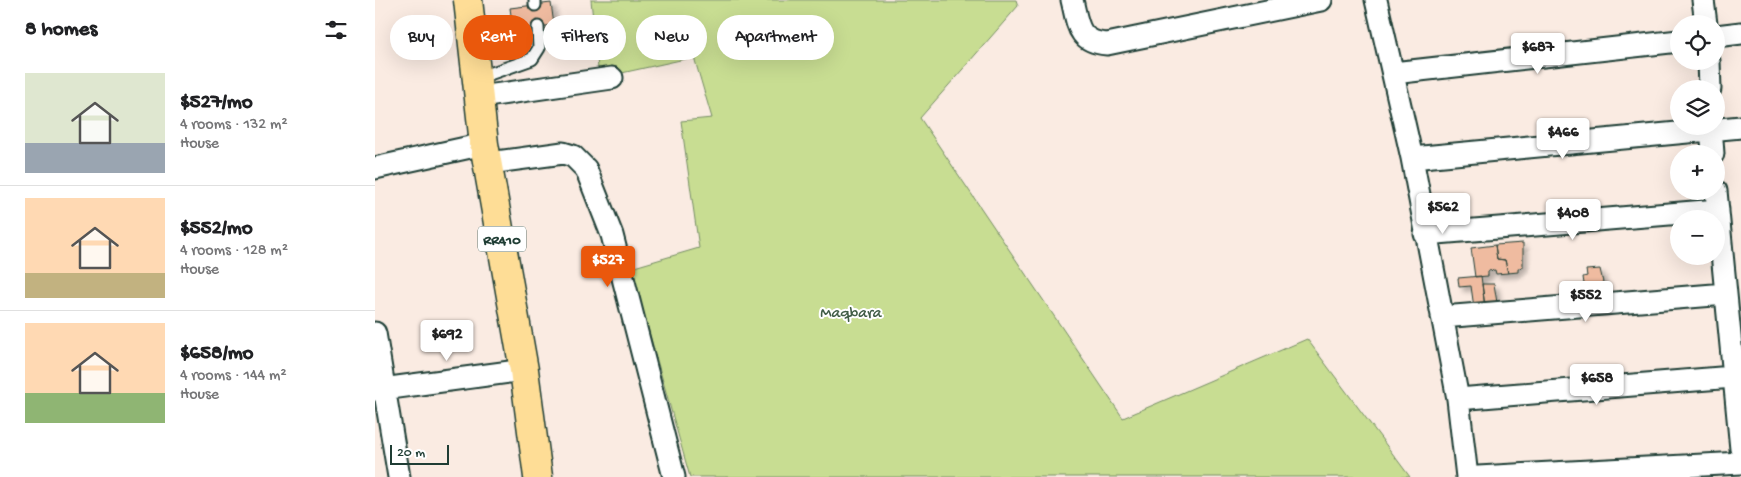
<!DOCTYPE html>
<html lang="en">
<head>
<meta charset="utf-8">
<style>
  :root { --surface:#fff; --page:#f2f2f2; --text:#202124; --muted:#757577; --line:#e0e0e0; --accent:#ea580c }
  body { margin:0; font-family:"Gochi Hand",sans-serif; background:var(--page); color:var(--text); height:100vh; display:flex; flex-direction:column; font-size:19px; white-space:nowrap }
  * { box-sizing:border-box; margin:0 }
  p { font-size:16px; color:var(--muted) }
  .icon { flex:none; width:28px; height:28px; fill:none; stroke:currentColor; stroke-width:2; stroke-linecap:round; stroke-linejoin:round }
  .map { position:relative; flex:1; overflow:hidden }
  .drawer { display:flex; flex-direction:column; background:var(--surface); width:375px }
  .drawer>* { flex:none }
  .guide { position:absolute; left:15px; top:15px; width:475px; height:45px; display:flex; gap:10px }
  .controls { position:absolute; left:1295px; top:15px; display:grid; gap:10px }
  .controls a { display:grid; place-items:center; width:55px; height:55px; border-radius:50%; background:var(--surface); box-shadow:0 5px 20px #0002; font-size:25px }
  .scale { position:absolute; left:15px; bottom:12px; width:59px; box-sizing:border-box; padding-left:5px; border:2px solid #1f3d34; border-top:0; font-size:14px; line-height:18px; white-space:nowrap; color:#1f3d34; -webkit-text-stroke:4px #fff; paint-order:stroke }
  .price { position:absolute; translate:-50% -42px; padding:0 11px; border-radius:5px; background:#fff; color:#222; font-size:16px; line-height:32px; filter:drop-shadow(0 1px 2px #0008) }
  .price::after { content:''; position:absolute; left:50%; top:30px; width:15px; height:11px; margin-left:-8px; background:inherit; clip-path:polygon(0 0,100% 0,50% 100%) }
  .price.active { background:var(--accent); color:#fff }
  ul { padding:0; list-style:none }
  li { display:flex; align-items:center; gap:15px; height:125px; padding:0 25px }
  li+li { border-top:1px solid var(--line) }
  li span { display:grid; place-items:center; flex:none; width:140px; height:100px; border-radius:0px; color:#555 }
  li>.icon { margin-inline-start:auto }
  span .icon { width:60px; height:60px; fill:#fffc; stroke-width:1 }
  li b { font-size:21px }
  h2 { display:flex; justify-content:space-between; align-items:center; height:60px; padding:0 25px; font-size:21px }
  .pill { padding:0 18px; border-radius:22px; background:var(--surface); box-shadow:0 5px 20px #0002; font-size:18px; line-height:45px }
  .pill.active { background:var(--accent); color:#fff }
  main { display:flex; flex:1; min-height:0 }
  .map>svg:first-child { display:block }
</style>
</head>
<body>
<main>
<section class="drawer">
<h2>8 homes<svg class="icon" aria-label="filters" viewBox="0 0 24 24"><path d="M4 7h16M4 17h16"/><circle cx="9" cy="7" r="2"/><circle cx="15" cy="17" r="2"/></svg></h2>
<ul>
<li><span style="background:linear-gradient(#dfe7d0 70%,#9aa5b1 0)"><svg class="icon" aria-label="home" viewBox="0 0 24 24"><path d="M3 11l9-7 9 7M6 9v11h12V9"/></svg></span><div><b>$527/mo</b><p>4 rooms · 132 m²</p><p>House</p></div></li>
<li><span style="background:linear-gradient(#ffd9b3 75%,#c2b280 0)"><svg class="icon" aria-label="home" viewBox="0 0 24 24"><path d="M3 11l9-7 9 7M6 9v11h12V9"/></svg></span><div><b>$552/mo</b><p>4 rooms · 128 m²</p><p>House</p></div></li>
<li><span style="background:linear-gradient(#ffd9b3 70%,#8fb573 0)"><svg class="icon" aria-label="home" viewBox="0 0 24 24"><path d="M3 11l9-7 9 7M6 9v11h12V9"/></svg></span><div><b>$658/mo</b><p>4 rooms · 144 m²</p><p>House</p></div></li>
</ul>
</section>
<div class="map">
<svg width="1366" height="477" viewBox="0 0 1366 477">
  <defs>
    <filter id="shadow"><feDropShadow dx="4.5" dy="4.5" stdDeviation="2.5" flood-color="#0004"/></filter>
  </defs>
  <rect width="100%" height="100%" fill="#faebe2"/>
  <filter id="ink" filterUnits="userSpaceOnUse"><feTurbulence type="fractalNoise" baseFrequency=".02" numOctaves="2"/><feDisplacementMap in="SourceGraphic" scale="10" xChannelSelector="R" yChannelSelector="G"/><feConvolveMatrix kernelMatrix="1 2 1 2 8 2 1 2 1" color-interpolation-filters="sRGB"/></filter>
  <g filter="url(#ink)">
    <path fill="#c8dd92" stroke="#748d63" d="M216,0H641L643,6L545,118L748,418L932,339L1035,477H315L256,268L324,248L306,121L337,118L319,57L224,78Z"/>
    <path fill="#efbba0" stroke="#1f3d34" filter="url(#shadow)" d="M176,3L179,25L138,30L135,8Z
      M1148,243V267L1143,268V272L1133,273L1130,260L1122,259L1120,245Z
      M1120,245L1122,259L1130,260L1133,273L1121,274L1120,270L1113,271V276L1100,277L1096,248Z
      M1225,269L1232,300L1211,298L1208,277L1212,276L1211,270Z
      M1106,276L1110,307L1099,308L1096,286L1084,287L1083,278Z
      M1107,284H1119L1123,309L1110,307Z"/>
    <g fill="none" stroke-linecap="round" stroke-linejoin="round">
      <defs>
        <path id="lane" d="M160,0V5
          M103,78L157,59L164,48L163,27"/>
        <path id="street" d="M697,0C703,24 702,42 732,44L946,0
          M1001,0L1037,158L1083,399L1092,477
          M1328,0L1331,24
          M1341,36L1366,33
          M1334,61L1335,89
          M1018,73L1304,41
          M105,97L237,78
          M1336,126L1338,154
          M1037,158L1366,127
          M114,163L188,153L198,156L211,169L237,235L299,477
          M0,168L109,144
          M1341,191L1366,449
          M1050,234L1343,210
          M1067,317L1351,294
          M0,333L24,477
          M0,390L149,370
          M1083,399L1358,377
          M1103,477L1366,463"/>
        <path id="highway" d="M93,0L109,144L149,370L163,477"/>
      </defs>
      <use href="#lane" stroke="#1f3d34" stroke-width="15"/>
      <use href="#street" stroke="#1f3d34" stroke-width="25"/>
      <use href="#highway" stroke="#1f3d34" stroke-width="31"/>
      <use href="#lane" stroke="#fff" stroke-width="11"/>
      <use href="#street" stroke="#fff" stroke-width="21"/>
      <use href="#highway" stroke="#fedd96" stroke-width="28"/>
    </g>
  </g>
  <g text-anchor="middle" stroke-width="4" stroke-linejoin="round" paint-order="stroke">
    <rect fill="#fff" stroke="#627771" stroke-width="1" x="103" y="226.5" width="48" height="25" rx="4"/>
    <g font-size="15" font-weight="bold" fill="#1f3d34">
      <text x="127" y="244">RR410</text>
    </g>
    <g font-size="16" fill="#415d47" stroke="#fff">
      <text x="476" y="317">Maqbara</text>
    </g>
  </g>
</svg>
<div class="controls">
<a><svg class="icon" aria-label="locate" viewBox="0 0 24 24"><circle cx="12" cy="12" r="6"/><path d="M12 2v4M12 18v4M2 12h4M18 12h4"/></svg></a>
<a><svg class="icon" aria-label="layers" viewBox="0 0 24 24"><path d="M12 4l9 5-9 5-9-5zM3 14l9 5 9-5"/></svg></a>
<a>+</a>
<a>−</a>
</div>
<div class="scale">20 m</div>
<b class="price" style="left:1163px;top:75px">$687</b>
<b class="price" style="left:1188px;top:160px">$466</b>
<b class="price" style="left:1068px;top:235px">$562</b>
<b class="price" style="left:1198px;top:241px">$408</b>
<b class="price active" style="left:233px;top:288px">$527</b>
<b class="price" style="left:1211px;top:323px">$552</b>
<b class="price" style="left:72px;top:362px">$692</b>
<b class="price" style="left:1222px;top:406px">$658</b>
<div class="guide">
<a class="pill">Buy</a>
<a class="pill active">Rent</a>
<a class="pill">Filters</a>
<a class="pill">New</a>
<a class="pill">Apartment</a>
</div>
</div>
</main>
</body>
</html>
